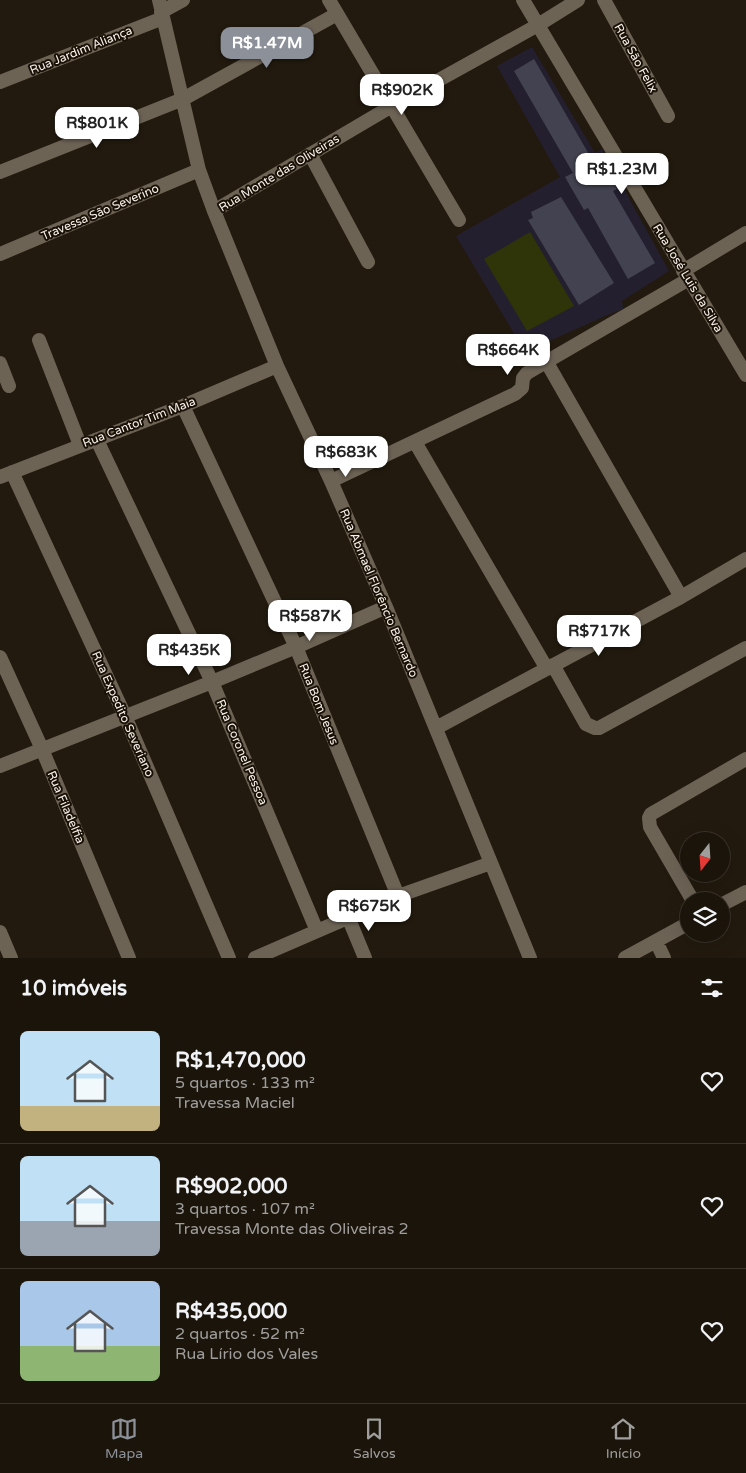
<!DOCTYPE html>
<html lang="pt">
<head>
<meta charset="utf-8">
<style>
  :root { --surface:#1a140a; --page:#231d13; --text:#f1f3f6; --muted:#9f9e9c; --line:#38332b; --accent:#8c9099 }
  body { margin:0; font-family:"Varela Round",sans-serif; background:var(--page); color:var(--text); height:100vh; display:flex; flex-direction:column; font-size:19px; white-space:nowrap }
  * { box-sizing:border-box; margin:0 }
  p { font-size:16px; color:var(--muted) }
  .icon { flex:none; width:28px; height:28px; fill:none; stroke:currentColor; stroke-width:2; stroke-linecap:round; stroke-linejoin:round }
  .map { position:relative; height:958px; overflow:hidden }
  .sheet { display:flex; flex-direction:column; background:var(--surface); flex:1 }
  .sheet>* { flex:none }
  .needle { width:32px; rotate:197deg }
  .controls { position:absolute; left:680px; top:832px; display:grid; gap:10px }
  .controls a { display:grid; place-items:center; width:50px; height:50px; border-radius:50%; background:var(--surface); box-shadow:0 5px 20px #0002,0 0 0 1px var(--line); font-size:25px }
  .price { position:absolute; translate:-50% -42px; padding:0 11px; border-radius:10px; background:#fff; color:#222; font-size:16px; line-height:32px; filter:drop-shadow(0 1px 2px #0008) }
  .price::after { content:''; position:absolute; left:50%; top:30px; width:15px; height:11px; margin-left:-8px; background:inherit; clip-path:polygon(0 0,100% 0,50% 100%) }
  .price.current { background:var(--accent); color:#fff }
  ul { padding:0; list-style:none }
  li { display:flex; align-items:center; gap:15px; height:125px; padding:0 20px }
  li+li { border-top:1px solid var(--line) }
  li span { display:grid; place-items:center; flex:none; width:140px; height:100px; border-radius:8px; color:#555 }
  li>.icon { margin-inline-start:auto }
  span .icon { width:60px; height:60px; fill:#fffc; stroke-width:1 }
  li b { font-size:21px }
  h2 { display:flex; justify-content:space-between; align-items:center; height:60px; padding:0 20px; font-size:21px }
  .menu { display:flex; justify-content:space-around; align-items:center; height:70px; border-top:1px solid var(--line); background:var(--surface); font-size:14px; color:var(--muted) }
  .menu a { display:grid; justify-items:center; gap:2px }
  .menu .current { color:var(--accent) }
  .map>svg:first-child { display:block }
</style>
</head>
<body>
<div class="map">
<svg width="746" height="958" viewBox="0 0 746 958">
  <rect width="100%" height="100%" fill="#221a0e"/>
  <path fill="#241f2f" d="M532,47L595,153L602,149L669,271L622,301L623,309L605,316L525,352L456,236L560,177L497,66Z"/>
  <path fill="#303409" d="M530,232L574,306L527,331L484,259Z"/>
  <path fill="#424250" d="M534,59L594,163L600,160L617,189L613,191L655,263L628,279L588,208L584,210L565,177L573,173L514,71Z
    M561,197L614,283L579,305L528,220L533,218L531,212Z"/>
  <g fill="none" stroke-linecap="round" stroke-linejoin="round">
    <path stroke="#6d6355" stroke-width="14" d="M159,0L199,170L214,211L277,366L331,481L386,607L530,958
      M329,0L459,220
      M523,0L746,375
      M604,0L668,116
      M161,12L183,0
      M0,82L163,18
      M310,154L368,262
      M0,172L183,99L337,14
      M214,211L392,106L538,25L578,0
      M0,254L199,170
      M683,271L746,233
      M39,340L80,445
      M546,361L681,597
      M0,363L9,386
      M183,406L296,647L398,896
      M97,440L212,682L317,931
      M415,442L547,669
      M12,472L125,716L229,958
      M0,477L183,406L277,366
      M331,481L515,394L522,388L523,378L527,373L689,279
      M0,657L42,749L129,958
      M553,665L586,724L595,728H599L746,648
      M436,728L681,597L746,559
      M0,766L212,682L296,647L386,607
      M693,901L650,827L649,818L651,814L746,759
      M721,905L746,892
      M348,917L365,958
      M0,932L11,958
      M656,941L664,958
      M255,958L398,896L491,863
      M625,958L689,923"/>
  </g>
  <g text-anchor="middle" stroke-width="4" stroke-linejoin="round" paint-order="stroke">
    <g font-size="12" fill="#f9f2eb" stroke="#191106">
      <text transform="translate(81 50) rotate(-22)" y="4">Rua Jardim Aliança</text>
      <text transform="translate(636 58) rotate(61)" y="4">Rua São Felix</text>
      <text transform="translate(279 173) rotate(-31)" y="4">Rua Monte das Oliveiras</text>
      <text transform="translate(100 212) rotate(-23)" y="4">Travessa São Severino</text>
      <text transform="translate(688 278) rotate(59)" y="4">Rua José Luis da Silva</text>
      <text transform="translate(139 422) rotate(-21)" y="4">Rua Cantor Tim Maia</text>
      <text transform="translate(379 593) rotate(67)" y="4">Rua Abmael Florêncio Bernardo</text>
      <text transform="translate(319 704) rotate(68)" y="4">Rua Bom Jesus</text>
      <text transform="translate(123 714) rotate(66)" y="4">Rua Expedito Severiano</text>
      <text transform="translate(242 752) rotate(67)" y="4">Rua Coronel Pessoa</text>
      <text transform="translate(66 807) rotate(67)" y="4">Rua Filadelfia</text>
    </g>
  </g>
</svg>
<div class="controls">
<a><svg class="needle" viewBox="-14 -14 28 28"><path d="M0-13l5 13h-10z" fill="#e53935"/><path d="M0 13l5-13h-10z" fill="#9f9e9c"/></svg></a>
<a><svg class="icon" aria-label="layers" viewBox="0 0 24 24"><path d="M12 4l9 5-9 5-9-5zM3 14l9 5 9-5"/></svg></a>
</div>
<b class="price current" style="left:267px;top:69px">R$1.47M</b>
<b class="price" style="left:402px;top:116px">R$902K</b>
<b class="price" style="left:97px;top:149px">R$801K</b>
<b class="price" style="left:622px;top:195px">R$1.23M</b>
<b class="price" style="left:508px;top:376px">R$664K</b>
<b class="price" style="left:346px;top:478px">R$683K</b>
<b class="price" style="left:310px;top:642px">R$587K</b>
<b class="price" style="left:599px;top:657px">R$717K</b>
<b class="price" style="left:189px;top:676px">R$435K</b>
<b class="price" style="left:369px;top:932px">R$675K</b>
</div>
<section class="sheet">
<h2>10 imóveis<svg class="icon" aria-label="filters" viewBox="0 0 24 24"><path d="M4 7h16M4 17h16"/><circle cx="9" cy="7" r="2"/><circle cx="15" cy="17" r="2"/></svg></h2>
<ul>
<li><span style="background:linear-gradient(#bfe0f5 75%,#c2b280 0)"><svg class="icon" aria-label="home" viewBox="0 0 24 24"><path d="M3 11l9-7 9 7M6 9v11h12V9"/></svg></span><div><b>R$1,470,000</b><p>5 quartos · 133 m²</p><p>Travessa Maciel</p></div><svg class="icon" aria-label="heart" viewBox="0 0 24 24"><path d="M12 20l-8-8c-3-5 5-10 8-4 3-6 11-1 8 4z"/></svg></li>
<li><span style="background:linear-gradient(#bfe0f5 65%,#9aa5b1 0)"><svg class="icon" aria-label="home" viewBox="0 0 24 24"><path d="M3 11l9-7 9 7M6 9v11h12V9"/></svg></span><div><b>R$902,000</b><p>3 quartos · 107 m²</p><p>Travessa Monte das Oliveiras 2</p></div><svg class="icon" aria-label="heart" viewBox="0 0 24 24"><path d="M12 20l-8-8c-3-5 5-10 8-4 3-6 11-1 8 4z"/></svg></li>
<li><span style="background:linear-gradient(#a9c7e8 65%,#8fb573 0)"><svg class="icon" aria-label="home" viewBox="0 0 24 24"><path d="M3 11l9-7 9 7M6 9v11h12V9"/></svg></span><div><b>R$435,000</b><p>2 quartos · 52 m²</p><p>Rua Lírio dos Vales</p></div><svg class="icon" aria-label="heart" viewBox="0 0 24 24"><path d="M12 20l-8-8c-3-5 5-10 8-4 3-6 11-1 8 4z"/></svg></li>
</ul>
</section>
<nav class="menu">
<a class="current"><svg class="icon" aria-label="map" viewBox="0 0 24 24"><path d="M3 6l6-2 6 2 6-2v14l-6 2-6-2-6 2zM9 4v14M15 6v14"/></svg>Mapa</a>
<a><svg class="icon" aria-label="saved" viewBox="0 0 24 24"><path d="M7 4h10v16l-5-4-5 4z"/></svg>Salvos</a>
<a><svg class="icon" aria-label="home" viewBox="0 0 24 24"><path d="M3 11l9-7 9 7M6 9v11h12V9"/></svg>Início</a>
</nav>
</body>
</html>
